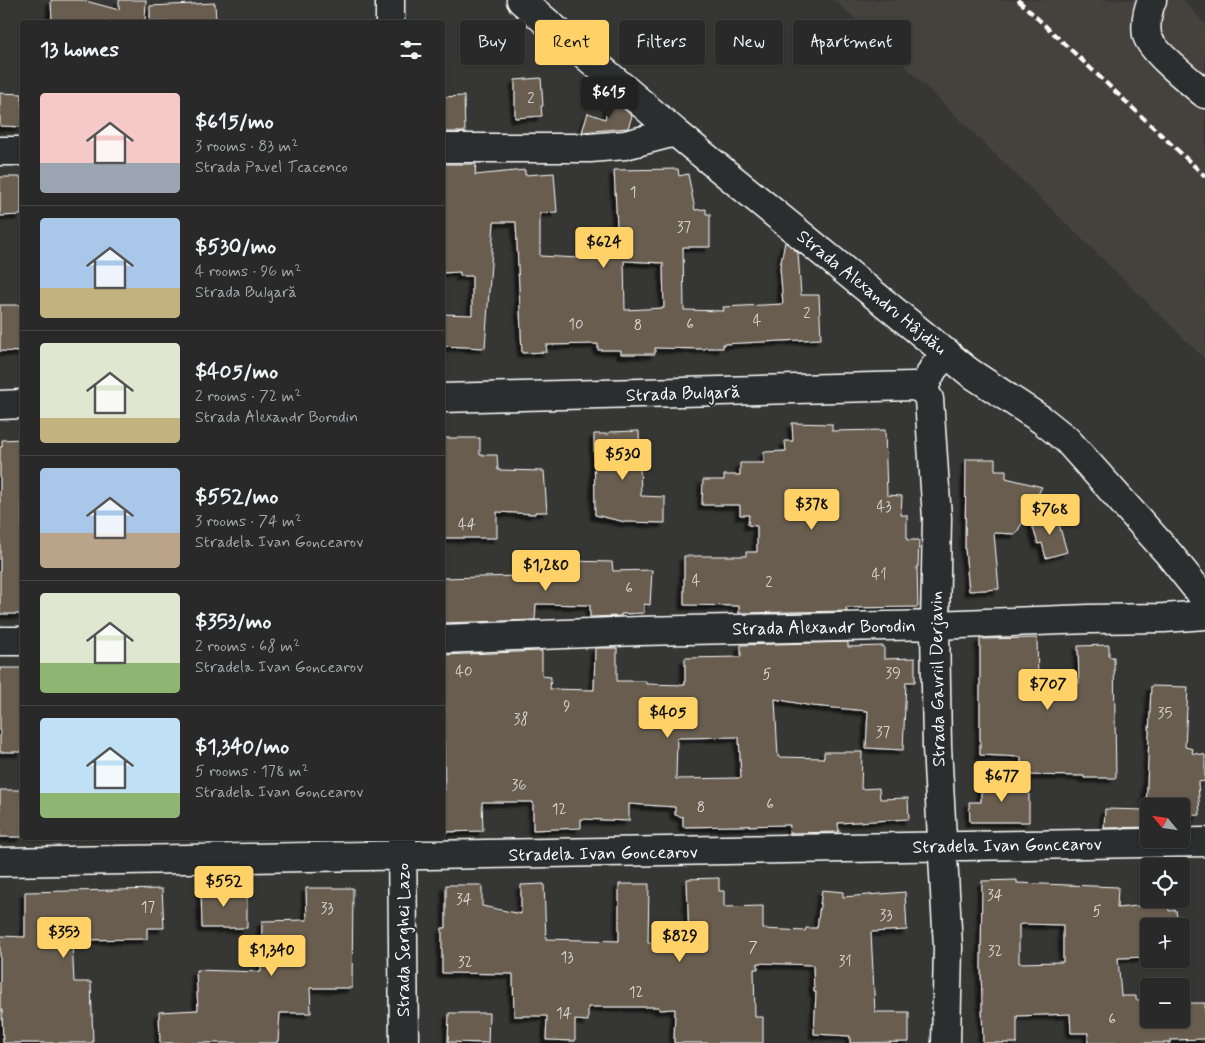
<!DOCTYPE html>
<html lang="en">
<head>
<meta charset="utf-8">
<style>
  :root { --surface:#282928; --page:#303130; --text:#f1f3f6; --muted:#a5a6a8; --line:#444545; --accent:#ffd166 }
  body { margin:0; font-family:Mynerve,sans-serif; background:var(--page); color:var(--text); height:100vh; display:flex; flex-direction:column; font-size:19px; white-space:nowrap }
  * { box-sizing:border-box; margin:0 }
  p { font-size:16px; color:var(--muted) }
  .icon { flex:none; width:28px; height:28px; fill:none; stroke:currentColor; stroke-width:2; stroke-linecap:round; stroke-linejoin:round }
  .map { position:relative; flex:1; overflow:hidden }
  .side { position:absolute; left:20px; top:20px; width:425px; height:820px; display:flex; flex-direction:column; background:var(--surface); border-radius:5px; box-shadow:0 1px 4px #0004,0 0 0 1px var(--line) }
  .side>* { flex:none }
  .hud { position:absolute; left:460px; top:20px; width:475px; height:45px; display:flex; gap:10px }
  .needle { width:32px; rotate:299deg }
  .fabs { position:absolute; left:1140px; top:798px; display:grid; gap:10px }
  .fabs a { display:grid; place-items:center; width:50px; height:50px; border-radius:5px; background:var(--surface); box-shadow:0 1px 4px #0004,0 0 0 1px var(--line); font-size:25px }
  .price { position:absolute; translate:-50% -42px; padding:0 11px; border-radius:5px; background:var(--accent); color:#111; font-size:16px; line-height:32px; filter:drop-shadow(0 1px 2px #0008) }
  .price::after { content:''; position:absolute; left:50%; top:30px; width:15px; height:11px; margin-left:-8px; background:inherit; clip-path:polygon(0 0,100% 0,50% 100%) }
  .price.selected { background:#222; color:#fff }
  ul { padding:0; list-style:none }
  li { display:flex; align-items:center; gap:15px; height:125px; padding:0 20px }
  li+li { border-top:1px solid var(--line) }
  li span { display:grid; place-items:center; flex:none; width:140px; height:100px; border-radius:5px; color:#555 }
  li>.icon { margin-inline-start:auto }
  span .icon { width:60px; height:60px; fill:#fffc; stroke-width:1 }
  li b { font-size:21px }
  h2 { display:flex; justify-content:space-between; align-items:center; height:60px; padding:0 20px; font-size:21px }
  .tag { padding:0 18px; border-radius:5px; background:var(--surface); box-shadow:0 1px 4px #0004,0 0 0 1px var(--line); font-size:18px; line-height:45px }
  .tag.selected { background:var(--accent); color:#111 }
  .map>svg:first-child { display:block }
</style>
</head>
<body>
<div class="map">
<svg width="1205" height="1043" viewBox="0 0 1205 1043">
  <defs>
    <filter id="shadow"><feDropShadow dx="-4.5" dy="4.5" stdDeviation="1" flood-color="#0009"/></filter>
  </defs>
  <rect width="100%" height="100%" fill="#363735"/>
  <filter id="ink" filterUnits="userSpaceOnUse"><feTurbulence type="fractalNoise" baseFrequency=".02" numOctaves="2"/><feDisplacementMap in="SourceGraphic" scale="10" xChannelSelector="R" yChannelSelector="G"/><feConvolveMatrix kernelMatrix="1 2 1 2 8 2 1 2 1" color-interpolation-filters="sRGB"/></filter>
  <g filter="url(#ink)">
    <path fill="#45423d" d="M834,0H1183L1205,24V359L866,28Z"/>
    <path fill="#685d4f" stroke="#fff" fill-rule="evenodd" filter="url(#shadow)" d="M51,0H82L119,10V0H146L145,22H52Z
      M215,3L216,22H150V6Z
      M541,78L543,106H541L542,116L515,118V80Z
      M0,93L22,94V127L0,126Z
      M464,96L465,132H442V97Z
      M611,98L632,116L628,128L582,132L588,113L605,119Z
      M442,164H476L475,175L525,170V175L554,173L557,212L540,213V256L598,259L597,254H601L599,229L617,227L614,170L678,169L679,176L688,174L695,210L706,209V214H710V247H683L684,310L724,311L723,307L783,304L780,267L785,242L798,253L801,295H819L821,339L723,344V348H705V349L655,348V354H621V350H598V344L546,345L547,352L522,353L516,222H494L485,348L442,346V314L472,315V276H460V272L442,273ZM624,261L663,263L664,308L625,310Z
      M0,177H21V215L0,216Z
      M0,305H22V352L0,351Z
      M792,423L832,424V431L885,430L887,495L902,496L901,515H907V540H919L918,567H917L918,607L846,608L847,611L739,613V606L684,605V556H746V552H757V526L748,525L749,515H740V505H702L703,480H724V475H740V463H764V452L786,451L785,441H793Z
      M639,431L641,496L665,497V523L625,522L595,515L594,434H609V432Z
      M442,438H480V455H497L498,470L544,471L547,512H535V514L497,512V538H442Z
      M22,439V614H0V447H2V440Z
      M966,459H995V470H1006V478L1042,487L1016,534L994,533L999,589L969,591L965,549Z
      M1056,514L1067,552L1046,558L1042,543L1038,544L1031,521Z
      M520,560L612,562L613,571L652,570L650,605L644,604V613L621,614V616L590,617V605L536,604L535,620L442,623V578L520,576Z
      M1037,638L1038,681L1079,683L1078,646L1109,645V657H1114L1116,778H1084V776L1021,775V757L980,755V639Z
      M848,642V647L884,646V659L915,658V682H906L903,750L866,748L868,711L812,706L775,699L778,757L824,758V752H862L861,789L879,788L880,799L908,798L909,819L838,823L839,832L789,833L790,825L683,827V817L675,815V807L629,804V821L581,819V828L533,830V802H482L483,831L442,832V791L445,790L444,739H443V713H445L443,655L542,651V676L551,677L550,689L594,690L595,648H617V681H646V684L685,685V658L741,657V645ZM739,737L741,778L676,779L677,738Z
      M0,668H22V752H0Z
      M1151,686L1188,687L1185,747L1193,749L1192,753L1205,755V781L1198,782L1200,815L1181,816V806H1149V827L1104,828L1105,809L1146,810Z
      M1029,780V822H970L969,802H981V783Z
      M0,790H22V837H0Z
      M719,878V891H724V907L763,906V929L805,931L806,928H817L822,890L843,892V897L905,892L907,930L871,932L875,1012H909V1042L850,1043V1036L814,1034L816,992H814L813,965L758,963V969H754L755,1017H763V1043H674L675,1009L659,1010V1007H588V1021L575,1020V1041L546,1040L547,1016H514L513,974L442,973V928H446V885H482V906L521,914V885L544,884L546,939L619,941V884H649L648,943H689L687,879Z
      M1017,880V883L1118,887L1117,908L1168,903L1169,911L1176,910L1177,917L1181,916L1183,939H1181V926H1149V957L1118,958L1121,996H1136V1000L1149,999V1019H1181V1003H1205V1039L1170,1040V1043H1088V1033H1071L1070,1014L1017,1016V1043H983L981,966L982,881ZM1022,924L1063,925V962L1019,963V925Z
      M306,888H353L352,988H310L311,1013H280L278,1041H277V1043H160L159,1012L198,1010L196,970L261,972L262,921L307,920Z
      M162,889L164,928H147V939L72,940L74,982H91L93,1043H3L2,1010H0V936L25,937V892Z
      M201,889H247V928H202Z
      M449,1013H489L488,1043L448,1042Z"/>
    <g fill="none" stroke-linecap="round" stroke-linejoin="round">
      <defs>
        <path id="minor" d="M521,0L675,132L969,372L1042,420L1067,440L1169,554L1205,599
          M1152,0C1147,12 1145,22 1147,35C1150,50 1192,83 1205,94
          M390,22V0
          M442,148H590L625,145L675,132
          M0,151H22
          M442,398L913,386L923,389
          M0,405L22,404
          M442,639L639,631L935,625L1089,619L1164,618L1205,615
          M0,641H22
          M402,839L404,1043
          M0,862L1205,842
          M946,1043L948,947L937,747L935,625L937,518L929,399L923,389L933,369L947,353"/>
      </defs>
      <use href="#minor" stroke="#fff" stroke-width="31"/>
      <use href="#minor" stroke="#2a2d2e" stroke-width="28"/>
      <path stroke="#fff" stroke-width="4" stroke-dasharray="8 4" stroke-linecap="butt" d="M1018,0L1205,176"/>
    </g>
  </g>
  <g text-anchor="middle" stroke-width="4" stroke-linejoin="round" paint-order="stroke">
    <g font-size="15" fill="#d9d6d3">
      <text x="531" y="103">2</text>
      <text x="633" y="197">1</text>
      <text x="684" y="232">37</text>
      <text x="807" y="318">2</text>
      <text x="757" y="325">4</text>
      <text x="576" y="329">10</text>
      <text x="690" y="329">6</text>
      <text x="638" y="330">8</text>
      <text x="884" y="511">43</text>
      <text x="467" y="529">44</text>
      <text x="879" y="579">41</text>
      <text x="696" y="585">4</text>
      <text x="769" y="587">2</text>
      <text x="629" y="593">6</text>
      <text x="464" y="676">40</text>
      <text x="893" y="678">39</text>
      <text x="767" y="679">5</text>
      <text x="567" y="711">9</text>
      <text x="1165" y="718">35</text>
      <text x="521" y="724">38</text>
      <text x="883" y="737">37</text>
      <text x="519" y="790">36</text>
      <text x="770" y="809">6</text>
      <text x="701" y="812">8</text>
      <text x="559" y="814">12</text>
      <text x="995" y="900">34</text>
      <text x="464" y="904">34</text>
      <text x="148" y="912">17</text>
      <text x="327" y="913">33</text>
      <text x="1097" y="916">5</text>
      <text x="886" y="920">33</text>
      <text x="753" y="952">7</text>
      <text x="995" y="956">32</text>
      <text x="567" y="962">13</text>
      <text x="845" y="966">31</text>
      <text x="465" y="967">32</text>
      <text x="636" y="997">12</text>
      <text x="564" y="1018">14</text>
      <text x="1112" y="1024">6</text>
    </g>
    <g font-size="18" fill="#fff" stroke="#2a2d2e">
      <text transform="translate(872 292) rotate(39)" y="6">Strada Alexandru Hâjdău</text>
      <text transform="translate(683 393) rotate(-2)" y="6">Strada Bulgară</text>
      <text transform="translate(824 627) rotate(-1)" y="6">Strada Alexandr Borodin</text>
      <text transform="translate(937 679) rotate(-91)" y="6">Strada Gavriil Derjavin</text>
      <text transform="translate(1007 845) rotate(-1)" y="6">Stradela Ivan Goncearov</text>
      <text transform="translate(603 853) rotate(-1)" y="6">Stradela Ivan Goncearov</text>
      <text transform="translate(403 940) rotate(-90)" y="6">Strada Serghei Lazo</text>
    </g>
  </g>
</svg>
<div class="fabs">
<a><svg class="needle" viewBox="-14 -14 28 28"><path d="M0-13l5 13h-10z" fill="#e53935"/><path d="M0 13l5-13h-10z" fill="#a5a6a8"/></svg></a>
<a><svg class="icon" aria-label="locate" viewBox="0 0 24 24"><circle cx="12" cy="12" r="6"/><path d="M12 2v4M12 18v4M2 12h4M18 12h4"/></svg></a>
<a>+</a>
<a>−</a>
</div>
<b class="price selected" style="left:609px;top:119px">$615</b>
<b class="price" style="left:604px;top:269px">$624</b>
<b class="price" style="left:623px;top:481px">$530</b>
<b class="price" style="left:812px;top:531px">$378</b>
<b class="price" style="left:1050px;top:536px">$768</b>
<b class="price" style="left:546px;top:592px">$1,280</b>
<b class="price" style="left:1048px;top:711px">$707</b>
<b class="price" style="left:668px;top:739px">$405</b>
<b class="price" style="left:1002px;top:803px">$677</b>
<b class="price" style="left:224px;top:908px">$552</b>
<b class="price" style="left:64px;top:959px">$353</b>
<b class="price" style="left:680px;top:963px">$829</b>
<b class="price" style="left:272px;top:977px">$1,340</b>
<div class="hud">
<a class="tag">Buy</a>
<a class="tag selected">Rent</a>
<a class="tag">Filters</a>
<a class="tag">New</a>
<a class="tag">Apartment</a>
</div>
<section class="side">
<h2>13 homes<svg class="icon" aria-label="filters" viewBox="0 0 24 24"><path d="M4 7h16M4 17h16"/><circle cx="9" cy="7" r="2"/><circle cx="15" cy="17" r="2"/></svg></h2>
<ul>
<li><span style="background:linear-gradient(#f6c9c9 70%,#9aa5b1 0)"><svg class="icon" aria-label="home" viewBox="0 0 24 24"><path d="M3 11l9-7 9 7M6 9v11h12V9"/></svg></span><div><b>$615/mo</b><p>3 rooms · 83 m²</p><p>Strada Pavel Tcacenco</p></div></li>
<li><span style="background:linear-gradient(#a9c7e8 70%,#c2b280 0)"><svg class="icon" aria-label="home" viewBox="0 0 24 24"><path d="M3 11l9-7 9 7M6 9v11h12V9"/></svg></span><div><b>$530/mo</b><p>4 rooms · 96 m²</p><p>Strada Bulgară</p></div></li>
<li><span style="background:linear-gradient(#dfe7d0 75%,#c2b280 0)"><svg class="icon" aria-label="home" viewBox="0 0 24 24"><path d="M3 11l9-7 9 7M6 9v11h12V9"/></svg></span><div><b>$405/mo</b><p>2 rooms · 72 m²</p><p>Strada Alexandr Borodin</p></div></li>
<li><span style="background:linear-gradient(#a9c7e8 65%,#b9a48a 0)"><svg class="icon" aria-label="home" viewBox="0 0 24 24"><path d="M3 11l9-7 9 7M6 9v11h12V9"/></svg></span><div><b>$552/mo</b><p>3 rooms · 74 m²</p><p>Stradela Ivan Goncearov</p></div></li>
<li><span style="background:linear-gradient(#dfe7d0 70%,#8fb573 0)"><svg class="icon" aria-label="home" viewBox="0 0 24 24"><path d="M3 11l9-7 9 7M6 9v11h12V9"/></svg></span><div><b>$353/mo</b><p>2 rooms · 68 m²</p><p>Stradela Ivan Goncearov</p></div></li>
<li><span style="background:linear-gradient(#bfe0f5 75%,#8fb573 0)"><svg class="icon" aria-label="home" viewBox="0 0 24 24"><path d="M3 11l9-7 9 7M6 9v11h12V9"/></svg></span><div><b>$1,340/mo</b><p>5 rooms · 178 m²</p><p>Stradela Ivan Goncearov</p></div></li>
</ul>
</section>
</div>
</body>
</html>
